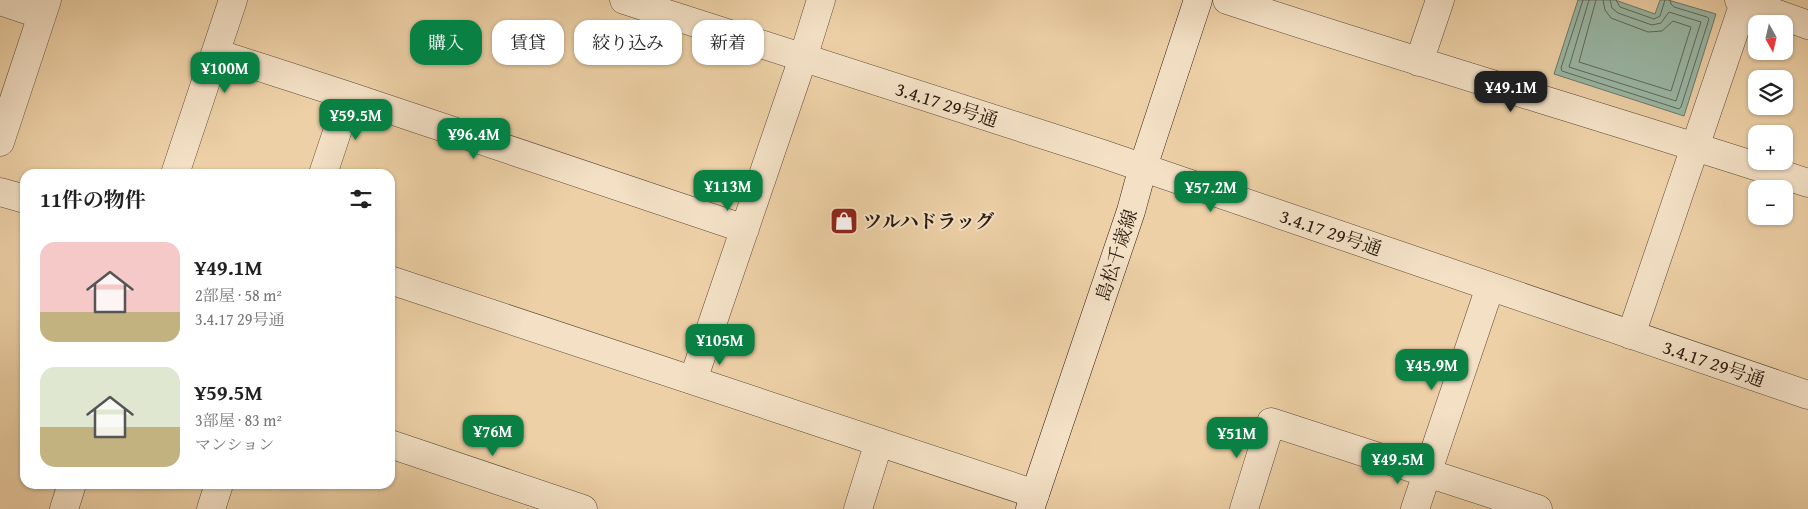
<!DOCTYPE html>
<html lang="ja">
<head>
<meta charset="utf-8">
<style>
  :root { --surface:#fff; --page:#f6f6f6; --text:#222; --muted:#767676; --accent:#0b8043 }
  body { margin:0; font-family:"Gentium Book Plus","Noto Serif JP",serif; background:var(--page); color:var(--text); height:100vh; display:flex; flex-direction:column; font-size:19px; white-space:nowrap }
  * { box-sizing:border-box; margin:0 }
  p { font-size:16px; color:var(--muted) }
  .icon { flex:none; width:28px; height:28px; fill:none; stroke:currentColor; stroke-width:2; stroke-linecap:round; stroke-linejoin:round }
  .map { position:relative; flex:1; overflow:hidden }
  .side { position:absolute; left:20px; top:169px; width:375px; height:320px; display:flex; flex-direction:column; background:var(--surface); border-radius:15px; box-shadow:0 1px 4px #0004 }
  .side>* { flex:none }
  .guide { position:absolute; left:410px; top:20px; width:475px; height:45px; display:flex; gap:10px }
  .needle { width:32px; rotate:172deg }
  .tools { position:absolute; left:1748px; top:15px; display:grid; gap:10px }
  .tools a { display:grid; place-items:center; width:45px; height:45px; border-radius:10px; background:var(--surface); box-shadow:0 1px 4px #0004; font-size:25px }
  .price { position:absolute; translate:-50% -42px; padding:0 11px; border-radius:10px; background:var(--accent); color:#fff; font-size:16px; line-height:32px; filter:drop-shadow(0 1px 2px #0008) }
  .price::after { content:''; position:absolute; left:50%; top:30px; width:15px; height:11px; margin-left:-8px; background:inherit; clip-path:polygon(0 0,100% 0,50% 100%) }
  .price.on { background:#222; color:#fff }
  ul { padding:0; list-style:none }
  li { display:flex; align-items:center; gap:15px; height:125px; padding:0 20px }
  li span { display:grid; place-items:center; flex:none; width:140px; height:100px; border-radius:15px; color:#555 }
  li>.icon { margin-inline-start:auto }
  span .icon { width:60px; height:60px; fill:#fffc; stroke-width:1 }
  li b { font-size:21px }
  h2 { display:flex; justify-content:space-between; align-items:center; height:60px; padding:0 20px; font-size:21px }
  .chip { padding:0 18px; border-radius:15px; background:var(--surface); box-shadow:0 1px 4px #0004; font-size:18px; line-height:45px }
  .chip.on { background:var(--accent); color:#fff }
  .map>svg:first-child { display:block }
</style>
</head>
<body>
<div class="map">
<svg width="1808" height="509" viewBox="0 0 1808 509">
  <rect width="100%" height="100%" fill="#edd0a6"/>
  <filter id="stains"><feTurbulence type="fractalNoise" baseFrequency=".004" numOctaves="4"/><feColorMatrix values="0 0 0 0 .2 0 0 0 0 .09 0 0 0 0 .02 0 0 0 .5 -.17"/></filter>
  <radialGradient id="worn" r=".72"><stop offset=".6" stop-color="#630" stop-opacity="0"/><stop offset="1" stop-color="#630" stop-opacity=".3"/></radialGradient>
  <path fill="#99b7a5" stroke="#6d7869" d="M1578,0H1615L1655,14L1660,0H1668L1716,14L1684,116L1554,74Z"/>
  <g fill="none" stroke-linecap="round" stroke-linejoin="round">
    <path stroke="#62685a" stroke-width="1" d="M1583,0L1561,68L1562,71L1679,109L1681,107L1709,19L1707,17L1674,7L1671,4L1670,0
      M1589,0L1569,67L1676,101L1701,22L1669,12L1661,23L1652,25L1618,13L1612,8L1610,0
      M1596,0L1579,62L1671,91L1691,27L1673,21L1662,31L1648,32L1611,18L1605,10L1603,0
      M1616,0L1620,7L1654,19L1660,16L1665,0"/>
    <defs>
      <path id="minor" d="M1227,0C1420,64 1615,120 1808,183
        M1739,0L1808,25
        M0,1L42,15
        M216,53L349,96L745,229
        M1419,62L1440,0
        M0,142L47,0
        M175,174L233,0
        M323,174L349,96
        M0,192L25,199
        M390,280L1035,494
        M1631,335L1745,0
        M693,380L803,58L821,0
        M390,444L583,509
        M64,509L72,484
        M211,509L219,484
        M858,509L879,442
        M1244,509L1271,422L1538,509
        M1415,509L1490,287"/>
      <path id="tertiary" d="M624,0L1100,153L1808,395"/>
      <path id="secondary" d="M1030,509L1131,211L1143,167L1198,0"/>
    </defs>
    <use href="#minor" stroke="#5b4836" stroke-width="29"/>
    <use href="#tertiary" stroke="#5b4836" stroke-width="29"/>
    <use href="#secondary" stroke="#2a1a10" stroke-width="29"/>
    <use href="#minor" stroke="#f3e0c5" stroke-width="28"/>
    <use href="#tertiary" stroke="#f3e0c5" stroke-width="28"/>
    <use href="#secondary" stroke="#f3e0c5" stroke-width="28"/>
  </g>
  <defs>
    <symbol id="shop-square" viewBox="-11 -11 22 22"><rect x="-9" y="-9" width="18" height="18" rx="4" fill="#8f2418" stroke="#f3e0c5"/><path d="M-5-2.5h2.3a2.7 3.5 0 0 1 5.4 0H5L5.5 6h-11ZM-1.5-2.5h3a1.5 2.3 0 0 0-3 0Z" fill="#fff"/></symbol>
  </defs>
  <g fill-rule="evenodd">
    <use href="#shop-square" x="828" y="205" width="32" height="32"/>
  </g>
  <g text-anchor="middle" stroke-width="4" stroke-linejoin="round" paint-order="stroke">
    <g font-size="19" fill="#2a1a10" stroke="#f3e0c5">
      <text transform="translate(947 104) rotate(18)" y="7">3.4.17 29号通</text>
      <text transform="translate(1331 232) rotate(19)" y="7">3.4.17 29号通</text>
      <text transform="translate(1116 255) rotate(-72)" y="7">島松千歳線</text>
      <text transform="translate(1714 363) rotate(19)" y="7">3.4.17 29号通</text>
    </g>
    <g font-size="19" font-weight="bold" fill="#2a1a10" stroke="#f3e0c5" text-anchor="start">
      <text x="863" y="228">ツルハドラッグ</text>
    </g>
  </g>
  <rect width="100%" height="100%" filter="url(#stains)"/>
  <rect width="100%" height="100%" fill="url(#worn)"/>
</svg>
<div class="tools">
<a><svg class="needle" viewBox="-14 -14 28 28"><path d="M0-13l5 13h-10z" fill="#e53935"/><path d="M0 13l5-13h-10z" fill="#767676"/></svg></a>
<a><svg class="icon" aria-label="layers" viewBox="0 0 24 24"><path d="M12 4l9 5-9 5-9-5zM3 14l9 5 9-5"/></svg></a>
<a>+</a>
<a>−</a>
</div>
<b class="price" style="left:225px;top:94px">¥100M</b>
<b class="price on" style="left:1511px;top:113px">¥49.1M</b>
<b class="price" style="left:356px;top:141px">¥59.5M</b>
<b class="price" style="left:474px;top:160px">¥96.4M</b>
<b class="price" style="left:728px;top:212px">¥113M</b>
<b class="price" style="left:1211px;top:213px">¥57.2M</b>
<b class="price" style="left:720px;top:366px">¥105M</b>
<b class="price" style="left:1432px;top:391px">¥45.9M</b>
<b class="price" style="left:493px;top:457px">¥76M</b>
<b class="price" style="left:1237px;top:459px">¥51M</b>
<b class="price" style="left:1398px;top:485px">¥49.5M</b>
<div class="guide">
<a class="chip on">購入</a>
<a class="chip">賃貸</a>
<a class="chip">絞り込み</a>
<a class="chip">新着</a>
</div>
<section class="side">
<h2>11件の物件<svg class="icon" aria-label="filters" viewBox="0 0 24 24"><path d="M4 7h16M4 17h16"/><circle cx="9" cy="7" r="2"/><circle cx="15" cy="17" r="2"/></svg></h2>
<ul>
<li><span style="background:linear-gradient(#f6c9c9 70%,#c2b280 0)"><svg class="icon" aria-label="home" viewBox="0 0 24 24"><path d="M3 11l9-7 9 7M6 9v11h12V9"/></svg></span><div><b>¥49.1M</b><p>2部屋 · 58 m²</p><p>3.4.17 29号通</p></div></li>
<li><span style="background:linear-gradient(#dfe7d0 60%,#c2b280 0)"><svg class="icon" aria-label="home" viewBox="0 0 24 24"><path d="M3 11l9-7 9 7M6 9v11h12V9"/></svg></span><div><b>¥59.5M</b><p>3部屋 · 83 m²</p><p>マンション</p></div></li>
</ul>
</section>
</div>
</body>
</html>
